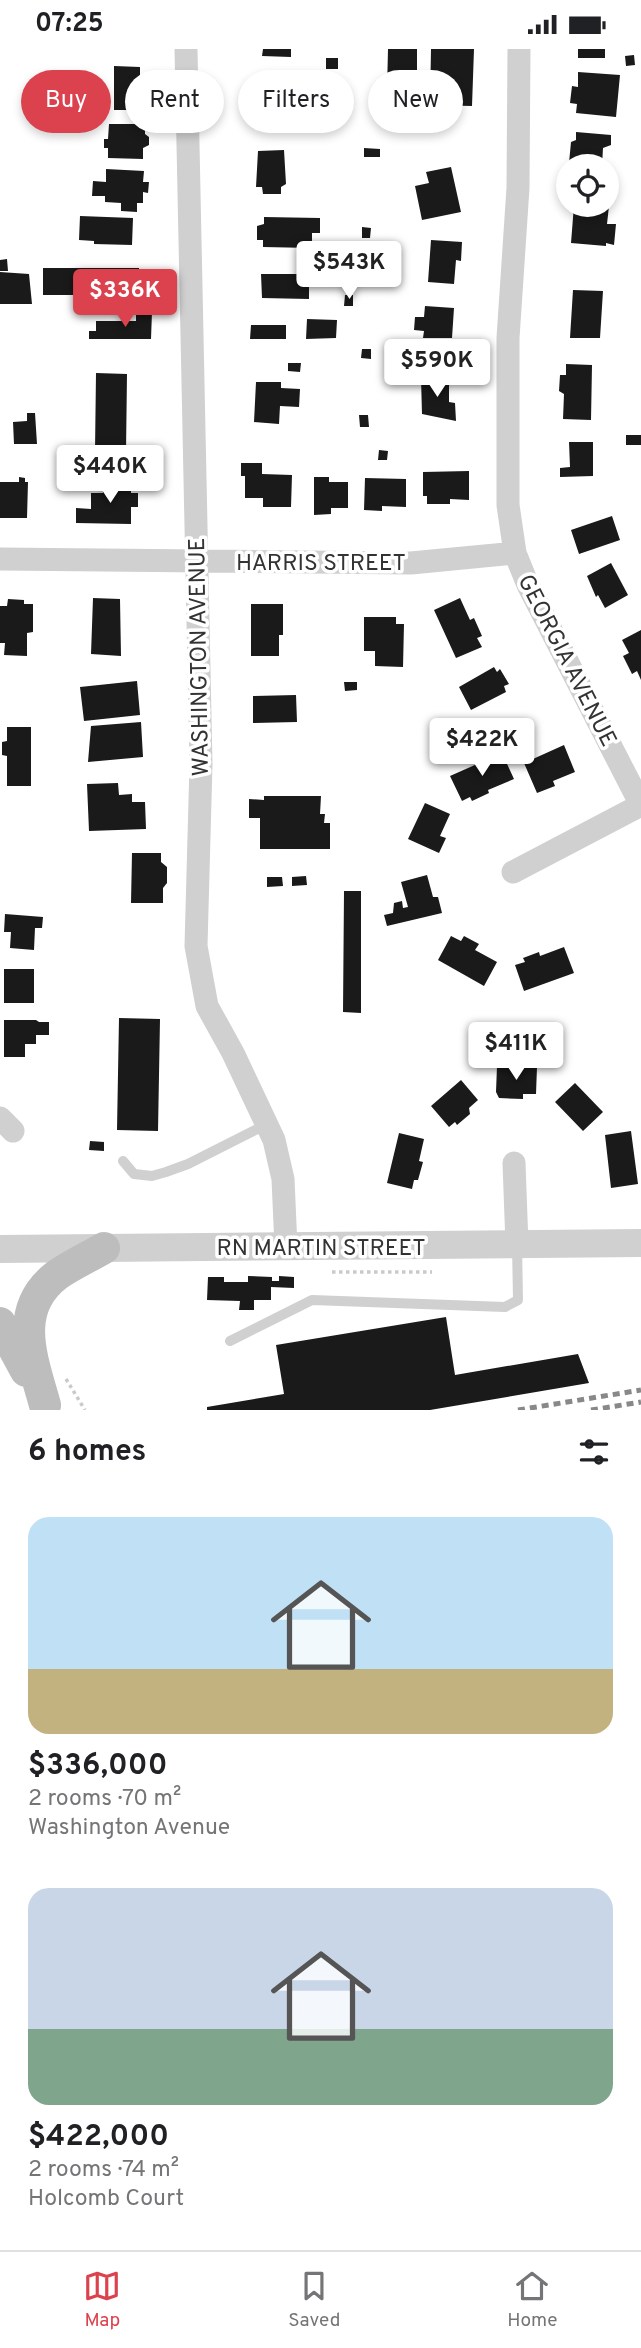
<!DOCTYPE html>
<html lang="en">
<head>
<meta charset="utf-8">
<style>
  :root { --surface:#fff; --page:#f2f2f2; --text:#202124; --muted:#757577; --line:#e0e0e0; --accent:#dc424e }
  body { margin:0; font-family:Overpass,sans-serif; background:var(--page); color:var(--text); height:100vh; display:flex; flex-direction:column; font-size:26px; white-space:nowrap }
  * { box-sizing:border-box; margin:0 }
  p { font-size:23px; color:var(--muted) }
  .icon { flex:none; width:38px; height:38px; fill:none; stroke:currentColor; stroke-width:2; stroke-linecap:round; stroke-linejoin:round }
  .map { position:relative; height:1361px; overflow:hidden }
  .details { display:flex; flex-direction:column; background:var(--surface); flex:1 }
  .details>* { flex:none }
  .hud { position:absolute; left:21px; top:21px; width:600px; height:63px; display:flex; gap:14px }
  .controls { position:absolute; left:556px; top:105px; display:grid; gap:14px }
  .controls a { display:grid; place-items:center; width:63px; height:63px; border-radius:50%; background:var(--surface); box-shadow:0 4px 10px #0003; font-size:35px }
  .price { position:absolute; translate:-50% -60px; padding:0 16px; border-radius:7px; background:#fff; color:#222; font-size:23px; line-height:46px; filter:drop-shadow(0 2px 4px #0008) }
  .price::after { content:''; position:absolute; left:50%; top:42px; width:21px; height:16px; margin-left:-10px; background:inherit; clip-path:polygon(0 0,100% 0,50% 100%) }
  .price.active { background:var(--accent); color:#fff }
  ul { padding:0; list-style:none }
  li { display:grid; align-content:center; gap:14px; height:371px; padding:0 28px }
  li span { display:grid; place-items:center; height:217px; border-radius:21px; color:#555 }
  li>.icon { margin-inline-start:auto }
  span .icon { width:126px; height:126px; fill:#fffc; stroke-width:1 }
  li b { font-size:30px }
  h2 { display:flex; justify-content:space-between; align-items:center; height:84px; padding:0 28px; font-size:30px }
  .tag { padding:0 24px; border-radius:32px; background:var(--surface); box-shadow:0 4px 10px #0003; font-size:24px; line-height:63px }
  .tag.active { background:var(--accent); color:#fff }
  .status { display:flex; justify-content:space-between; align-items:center; height:49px; padding:0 35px; background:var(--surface); direction:ltr }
  .status svg { height:19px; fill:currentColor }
  .dock { display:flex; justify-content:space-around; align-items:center; height:98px; border-top:2px solid var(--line); background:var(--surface); font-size:19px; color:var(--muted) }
  .dock a { display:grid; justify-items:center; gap:4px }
  .dock .active { color:var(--accent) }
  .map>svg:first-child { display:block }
</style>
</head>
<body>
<div class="status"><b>07:25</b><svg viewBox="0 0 49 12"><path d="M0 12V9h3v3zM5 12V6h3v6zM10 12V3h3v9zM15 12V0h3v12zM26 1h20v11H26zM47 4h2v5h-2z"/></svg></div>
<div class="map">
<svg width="641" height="1361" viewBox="0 0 641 1361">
  <rect width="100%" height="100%" fill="#fff"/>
  <path fill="#1a1a1a" d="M263,0H291V8L262,7Z
    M388,0H417V40H427V47L409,46V42L387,41Z
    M431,0H474L472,57L430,56Z
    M578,0H605V9H578Z
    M634,6L635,16L626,17L625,7Z
    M326,9H338V20H326Z
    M114,17L140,18V34H146V50H140V61H114Z
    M578,23L620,26L616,68L576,64L577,55L570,54L572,37L578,38Z
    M261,26L291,27L290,80L261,79L262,68H259V58Z
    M109,75H145V85L149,88V96L143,99V110L108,109V99H104V90H108Z
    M576,83L611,86V96L603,99L602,117H575V114H569L571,93L576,91Z
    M364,99L380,100V108H364Z
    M284,101L286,135L281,138V145H263L262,138H256L258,102Z
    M451,118L461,163L422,171L415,137L429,134L426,123Z
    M106,120L144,122L143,133H149L148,144L143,143V154H137V163L121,162V154L105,153V147H92L93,132L106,133Z
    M574,156L609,157L607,175H616L614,196L606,194V197L571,194Z
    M80,167L133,169L132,196L94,195V192L79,191Z
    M264,168L320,169V184H312V199L263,198V191H257V177L264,175Z
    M362,178L371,179L370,189H362Z
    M431,191L462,193L461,212L456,211L454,235L428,233Z
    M7,210L8,222H0V211Z
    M43,219H139V227H147V246H43Z
    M0,223L29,225L32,255H0Z
    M261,225H309V250L262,249Z
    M573,241L603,242L600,289H570Z
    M345,246H353V257H344Z
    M425,257L454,259L452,289H423L424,282L414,281L415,268H424Z
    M136,263H152L151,290H89V282H96V272H136Z
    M307,270L337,271L336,289L306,290Z
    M251,276H286V290H250Z
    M362,300H371V310L361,309Z
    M288,314H301L300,323L288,322Z
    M566,315L592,316L591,371L563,370L564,345L559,342L560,326H566Z
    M96,324L127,325L126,403L95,402Z
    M421,329H449V353L455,354L456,372L422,365Z
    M256,333H281V339L300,340L299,358L280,357L279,375L254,373Z
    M27,364H35L37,395H14L13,373L27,372Z
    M359,366H368L369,378H360Z
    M626,386H641V396H626Z
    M569,393H593V427L560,428V419L570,418Z
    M379,401L388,402L387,411H378Z
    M241,414H262V425L292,426L291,458H263V449H245V427H241Z
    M469,422V451L450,450V455H427V447H423V423Z
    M19,428L25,429V433H28L27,469H0V433H19Z
    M314,428H329V433H348V459H331V465L314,466Z
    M365,429L406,430V458L382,457V462L364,461Z
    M103,433L131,434V444H138V458H131V475L76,474V459L91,460V444H103Z
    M612,467L620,491L579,505L571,481Z
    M611,514L628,546L605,559L598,546L596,548L587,527Z
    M93,549L120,550L121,607L91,605Z
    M460,549L470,571L474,569L482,587L477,589L482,598L456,609L434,561Z
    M8,550L24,551V555H33V583L27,584V607L4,606L5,594H0V557H7Z
    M251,555H283V586H279V607H251Z
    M364,568H396V575H404L403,618L375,617V602H364Z
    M641,581V631L637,622L632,625L623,607L629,604L622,591Z
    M494,618L497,623L500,620L509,635L504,637L506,643L471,661L459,638Z
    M137,632L140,666L84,672L80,638Z
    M344,633H357V641L345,642Z
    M296,646L297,673L253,674V647Z
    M141,673L143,708L88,713L91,677Z
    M7,678H31V737H7V707L2,706V693L7,692Z
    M564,696L575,723L553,732L555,737L537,744L524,714Z
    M502,704L514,730L488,741L489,744L472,752L470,748L462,752L450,727Z
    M118,734L119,746L132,745V753H145L146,780L89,782L87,735Z
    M264,747H321L320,765H325L324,774H330V800H260V769H249V750L264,751Z
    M425,754L450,765L440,787L446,789L439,804L408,790Z
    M132,804H161V813L167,818V834L163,839V854H131Z
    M427,826L433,848H438L442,864L387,877L384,866L393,864L394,854L402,852L403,859L408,858L401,833Z
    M306,827L307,836L292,837V828Z
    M267,828H282L283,837L267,838Z
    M344,842H361V964L343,963Z
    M5,865L43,868L42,879H35L34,901L10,899L11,883H4Z
    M451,887L461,892L464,887L479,895L475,901L497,913L484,937L438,911Z
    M564,898L574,924L524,942L515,916L525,913L523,909L539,903L540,907Z
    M4,920H34V954H4Z
    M119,969L160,970L158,1082L117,1081Z
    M4,971H36L39,973H49V986H36V995H25V1008H4Z
    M497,1017L537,1018L536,1045H523V1050L499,1049L496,1043Z
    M461,1031L478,1051L469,1059L470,1065L457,1076L455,1073L449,1078L431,1057Z
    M575,1034L603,1063L583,1082L555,1053Z
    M631,1082L638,1135L611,1139L605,1086Z
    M399,1084L424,1090L419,1112L423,1113L418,1131H414L412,1140L387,1134Z
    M90,1092L104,1093V1102L89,1101Z
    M248,1227L272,1228V1232H279V1227L294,1228V1239L271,1238V1251H254V1261H239L240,1252L207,1251L208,1228H224V1233H248Z
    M446,1268L455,1326L578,1305L589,1334L430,1361H207V1358L284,1345L276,1296Z"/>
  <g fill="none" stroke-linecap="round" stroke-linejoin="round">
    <path stroke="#cacaca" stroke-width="3.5" stroke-dasharray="3.5 3.5" stroke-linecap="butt" d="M332,1223H432
      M66,1330L85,1361"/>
    <path stroke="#d0d0d0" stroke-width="10" d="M123,1112L134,1125L152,1127L166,1123L188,1115L267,1075
      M230,1292L312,1251L505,1258L518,1251L517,1196"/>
    <path stroke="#d0d0d0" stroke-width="23" d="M186,0L201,715L196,897L207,957L233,1004L274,1091L283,1130L286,1198
      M519,0L518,139L508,289V456L515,504L528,536L641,756
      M0,510L411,514L515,504
      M513,823L641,756
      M0,1069L13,1082
      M514,1114L517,1196"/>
    <path stroke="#d0d0d0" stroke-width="28" d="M0,1200L641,1194"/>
    <path stroke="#bdbdbd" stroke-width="32" d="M0,1274L26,1322
      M45,1356C33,1312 11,1261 57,1226C71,1216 89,1208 104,1199"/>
    <path stroke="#888" stroke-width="5" stroke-dasharray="7 5" stroke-linecap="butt" d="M518,1361L641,1341
      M591,1361L641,1353"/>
  </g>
  <g text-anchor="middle" stroke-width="7" stroke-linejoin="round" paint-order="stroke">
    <g font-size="23" fill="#333" stroke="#fff">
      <text x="321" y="521">HARRIS STREET</text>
      <text transform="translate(198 608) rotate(-91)" y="8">WASHINGTON AVENUE</text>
      <text transform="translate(568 611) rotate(63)" y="8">GEORGIA AVENUE</text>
      <text x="321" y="1206">RN MARTIN STREET</text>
    </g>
  </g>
</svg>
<div class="controls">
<a><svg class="icon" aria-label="locate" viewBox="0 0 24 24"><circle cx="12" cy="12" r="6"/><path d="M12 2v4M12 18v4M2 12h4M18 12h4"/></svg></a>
</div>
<b class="price" style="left:349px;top:252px">$543K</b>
<b class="price active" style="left:125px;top:280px">$336K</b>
<b class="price" style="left:437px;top:350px">$590K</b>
<b class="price" style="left:110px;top:456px">$440K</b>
<b class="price" style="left:482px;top:729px">$422K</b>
<b class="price" style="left:516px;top:1033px">$411K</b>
<div class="hud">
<a class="tag active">Buy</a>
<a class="tag">Rent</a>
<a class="tag">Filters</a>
<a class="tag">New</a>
</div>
</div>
<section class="details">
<h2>6 homes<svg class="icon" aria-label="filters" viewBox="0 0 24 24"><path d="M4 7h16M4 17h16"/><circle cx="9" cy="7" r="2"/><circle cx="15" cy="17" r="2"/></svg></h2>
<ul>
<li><span style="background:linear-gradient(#bfe0f5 70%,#c2b280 0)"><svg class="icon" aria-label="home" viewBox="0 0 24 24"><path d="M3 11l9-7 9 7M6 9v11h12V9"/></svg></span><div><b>$336,000</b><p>2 rooms · 70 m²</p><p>Washington Avenue</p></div></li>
<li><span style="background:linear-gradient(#c9d6e8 65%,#7fa58c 0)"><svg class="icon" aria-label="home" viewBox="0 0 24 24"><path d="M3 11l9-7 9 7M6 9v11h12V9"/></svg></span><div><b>$422,000</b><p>2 rooms · 74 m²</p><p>Holcomb Court</p></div></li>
</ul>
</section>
<nav class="dock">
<a class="active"><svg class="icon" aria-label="map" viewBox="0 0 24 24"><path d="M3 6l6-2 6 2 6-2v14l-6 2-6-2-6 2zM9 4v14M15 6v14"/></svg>Map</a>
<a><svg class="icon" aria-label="saved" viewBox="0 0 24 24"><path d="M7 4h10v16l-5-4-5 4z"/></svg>Saved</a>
<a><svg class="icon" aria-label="home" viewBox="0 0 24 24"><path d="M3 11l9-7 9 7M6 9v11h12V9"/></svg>Home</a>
</nav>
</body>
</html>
